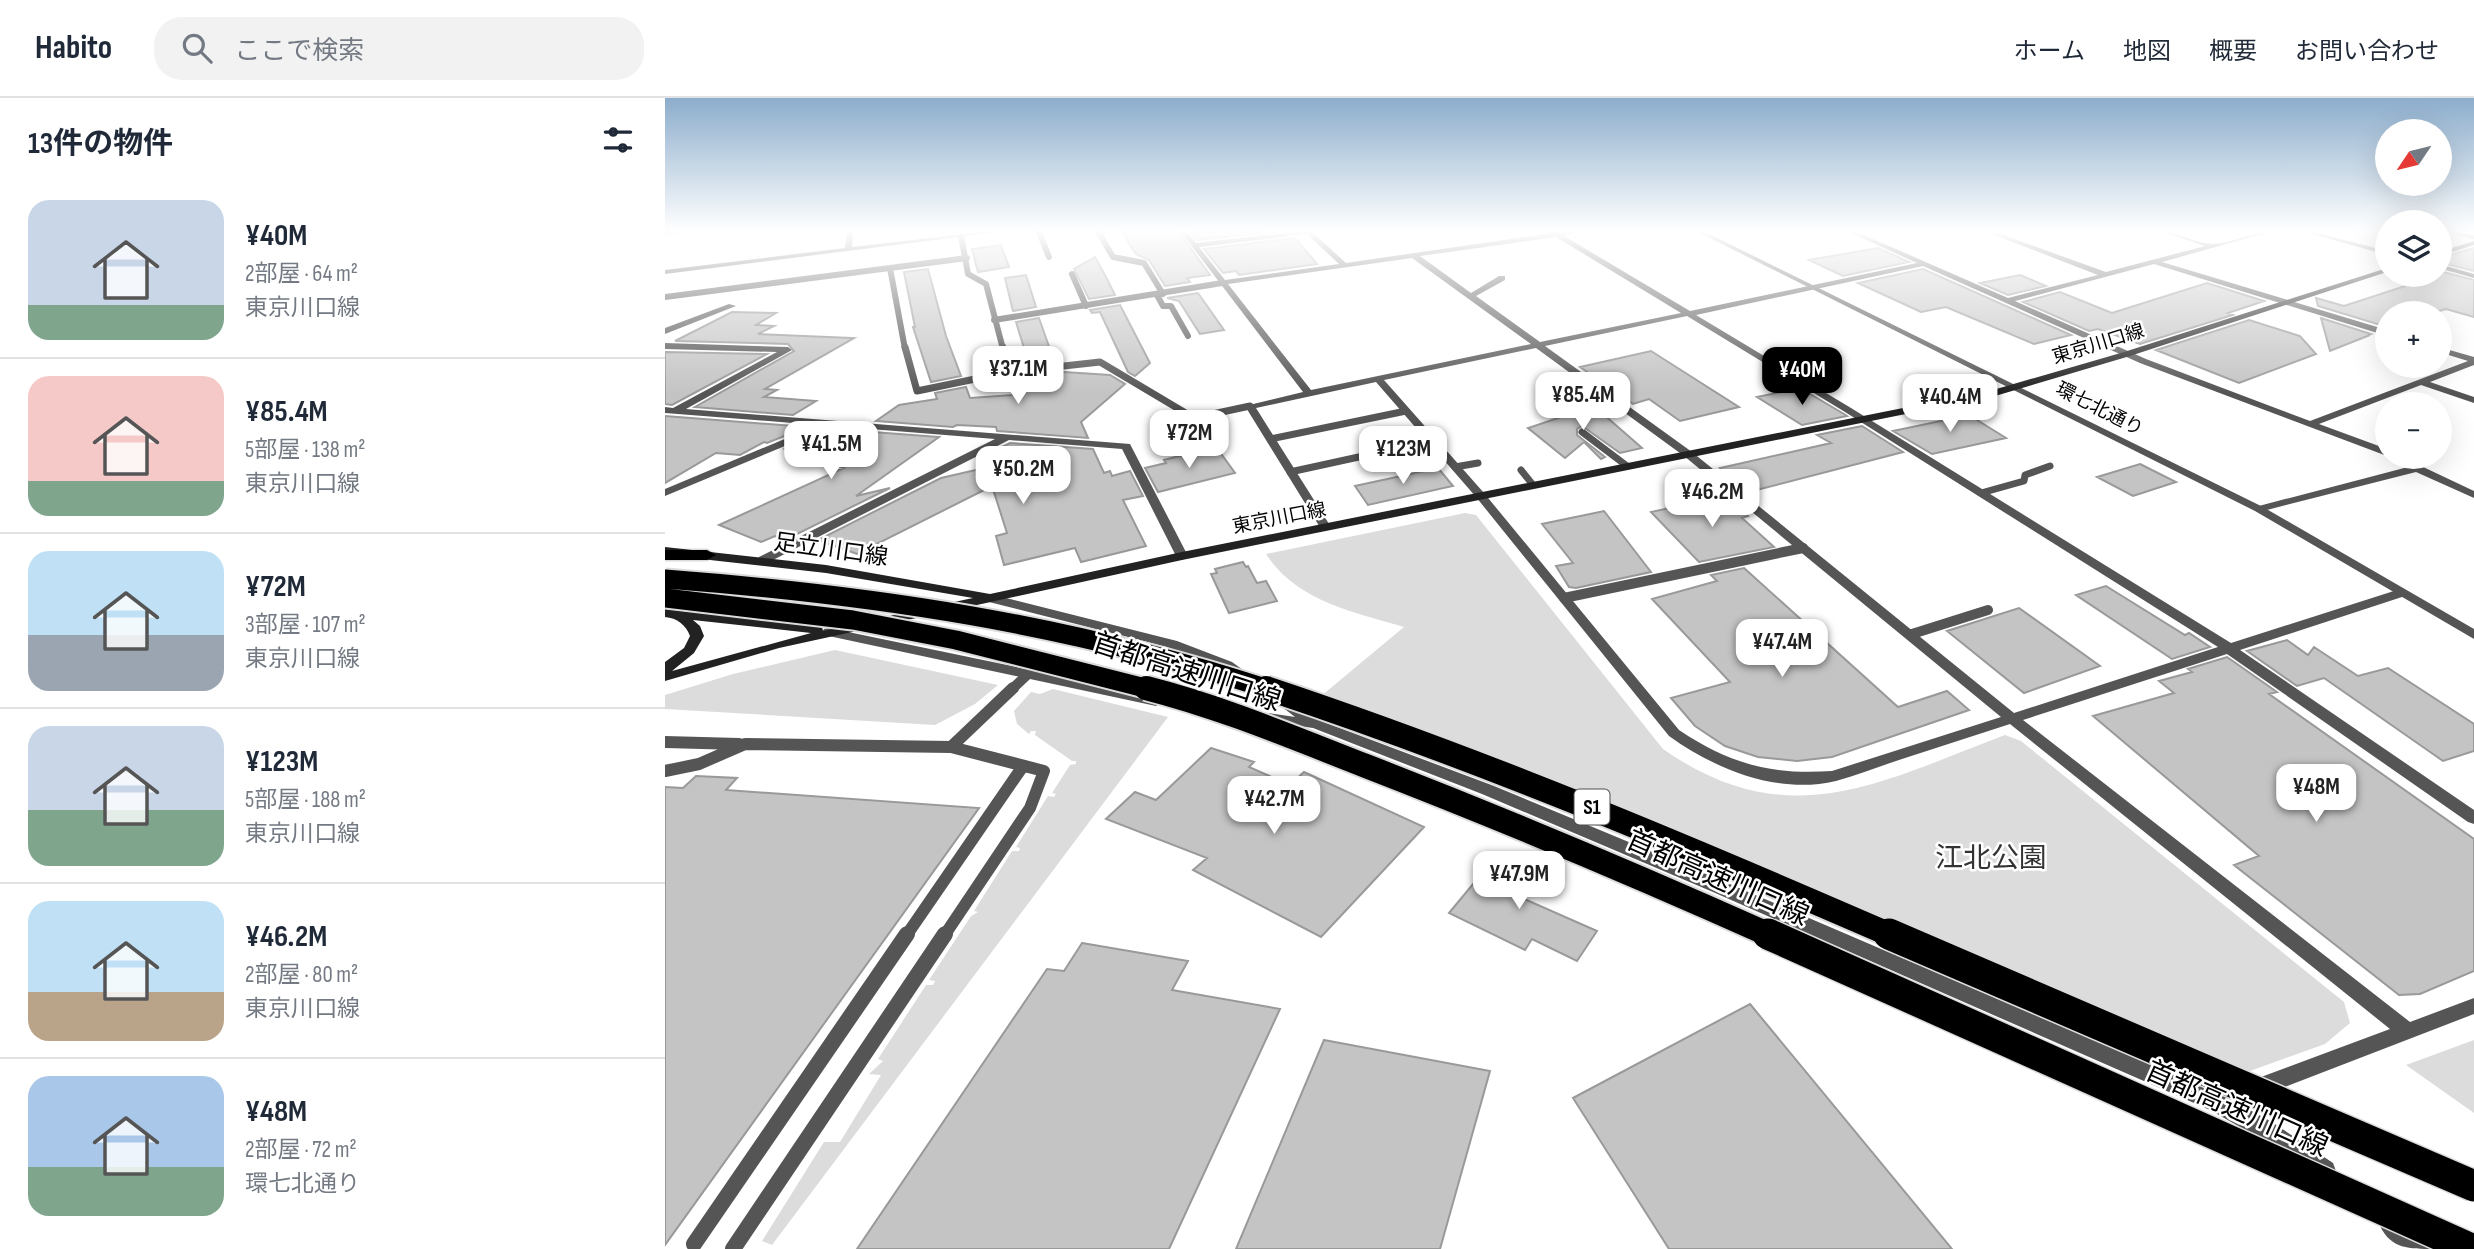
<!DOCTYPE html>
<html lang="ja">
<head>
<meta charset="utf-8">
<style>
  :root { --surface:#fff; --page:#f2f2f3; --text:#1f2937; --muted:#747a83; --line:#e0e1e3; --accent:#000 }
  body { margin:0; font-family:"Sofia Sans Condensed","Noto Sans JP",sans-serif; background:var(--page); color:var(--text); height:100vh; display:flex; flex-direction:column; font-size:26px; white-space:nowrap }
  * { box-sizing:border-box; margin:0 }
  p { font-size:23px; color:var(--muted) }
  .icon { flex:none; width:38px; height:38px; fill:none; stroke:currentColor; stroke-width:2; stroke-linecap:round; stroke-linejoin:round }
  .map { position:relative; flex:1; overflow:hidden }
  .side { display:flex; flex-direction:column; background:var(--surface); width:665px }
  .side>* { flex:none }
  .needle { width:46px; rotate:235deg }
  .buttons { position:absolute; left:1710px; top:21px; display:grid; gap:14px }
  .buttons a { display:grid; place-items:center; width:77px; height:77px; border-radius:50%; background:var(--surface); box-shadow:0 7px 28px #0002; font-size:35px }
  .price { position:absolute; translate:-50% -60px; padding:0 16px; border-radius:14px; background:#fff; color:#222; font-size:23px; line-height:46px; filter:drop-shadow(0 2px 4px #0008) }
  .price::after { content:''; position:absolute; left:50%; top:42px; width:21px; height:16px; margin-left:-10px; background:inherit; clip-path:polygon(0 0,100% 0,50% 100%) }
  .price.on { background:var(--accent); color:#fff }
  ul { padding:0; list-style:none }
  li { display:flex; align-items:center; gap:21px; height:175px; padding:0 28px }
  li+li { border-top:2px solid var(--line) }
  li span { display:grid; place-items:center; flex:none; width:196px; height:140px; border-radius:21px; color:#555 }
  li>.icon { margin-inline-start:auto }
  span .icon { width:84px; height:84px; fill:#fffc; stroke-width:1 }
  li b { font-size:30px }
  h2 { display:flex; justify-content:space-between; align-items:center; height:84px; padding:0 28px; font-size:30px }
  header { display:flex; align-items:center; gap:42px; box-sizing:border-box; height:98px; padding:0 35px; background:var(--surface); border-bottom:2px solid var(--line) }
  header strong { font-size:33px }
  nav { display:flex; gap:38px; margin-inline-start:auto; font-size:24px }
  .search { width:490px; height:63px; background:var(--page); display:flex; align-items:center; gap:18px; box-sizing:border-box; padding:0 24px; border-radius:28px; color:var(--muted); font-size:26px }
  main { display:flex; flex:1; min-height:0 }
  .map>svg:first-child { display:block }
</style>
</head>
<body>
<header>
<strong>Habito</strong>
<div class="search"><svg class="icon" aria-label="search" viewBox="0 0 24 24"><circle cx="10" cy="10" r="6"/><path d="M15 15l6 6"/></svg>ここで検索</div>
<nav><a>ホーム</a><a>地図</a><a>概要</a><a>お問い合わせ</a></nav>
</header>
<main>
<section class="side">
<h2>13件の物件<svg class="icon" aria-label="filters" viewBox="0 0 24 24"><path d="M4 7h16M4 17h16"/><circle cx="9" cy="7" r="2"/><circle cx="15" cy="17" r="2"/></svg></h2>
<ul>
<li><span style="background:linear-gradient(#c9d6e8 75%,#7fa58c 0)"><svg class="icon" aria-label="home" viewBox="0 0 24 24"><path d="M3 11l9-7 9 7M6 9v11h12V9"/></svg></span><div><b>¥40M</b><p>2部屋 · 64 m²</p><p>東京川口線</p></div></li>
<li><span style="background:linear-gradient(#f6c9c9 75%,#7fa58c 0)"><svg class="icon" aria-label="home" viewBox="0 0 24 24"><path d="M3 11l9-7 9 7M6 9v11h12V9"/></svg></span><div><b>¥85.4M</b><p>5部屋 · 138 m²</p><p>東京川口線</p></div></li>
<li><span style="background:linear-gradient(#bfe0f5 60%,#9aa5b1 0)"><svg class="icon" aria-label="home" viewBox="0 0 24 24"><path d="M3 11l9-7 9 7M6 9v11h12V9"/></svg></span><div><b>¥72M</b><p>3部屋 · 107 m²</p><p>東京川口線</p></div></li>
<li><span style="background:linear-gradient(#c9d6e8 60%,#7fa58c 0)"><svg class="icon" aria-label="home" viewBox="0 0 24 24"><path d="M3 11l9-7 9 7M6 9v11h12V9"/></svg></span><div><b>¥123M</b><p>5部屋 · 188 m²</p><p>東京川口線</p></div></li>
<li><span style="background:linear-gradient(#bfe0f5 65%,#b9a48a 0)"><svg class="icon" aria-label="home" viewBox="0 0 24 24"><path d="M3 11l9-7 9 7M6 9v11h12V9"/></svg></span><div><b>¥46.2M</b><p>2部屋 · 80 m²</p><p>東京川口線</p></div></li>
<li><span style="background:linear-gradient(#a9c7e8 65%,#7fa58c 0)"><svg class="icon" aria-label="home" viewBox="0 0 24 24"><path d="M3 11l9-7 9 7M6 9v11h12V9"/></svg></span><div><b>¥48M</b><p>2部屋 · 72 m²</p><p>環七北通り</p></div></li>
</ul>
</section>
<div class="map">
<svg width="1809" height="1151" viewBox="0 0 1809 1151">
  <rect width="100%" height="100%" fill="#fff"/>
  <path fill="#dcdcdc" d="M800,415L811,417L998,651C1123,738 1213,685 1340,637L1356,643L1679,904L1685,925L1660,946L1574,977L656,598L739,529C688,514 631,503 601,456Z
    M170,552L333,587L310,606L270,627L0,611V597L68,576Z
    M388,591L503,619L107,1147L97,1143L159,1044H175L216,977L204,976L218,963L213,961L261,887H268L270,883L264,882L306,818L313,814L309,813L347,753H354L355,750L351,749L383,698L389,699L391,696L387,695L405,667L411,666V663H407L370,637L371,633H366L364,636L352,626L349,613L366,594L375,596Z
    M1809,942V1015L1741,967Z"/>
  <path fill="#c4c4c4" stroke="#999" stroke-width="2" d="M457,134H514L545,177L522,180L525,184L500,188L484,162L471,156Z
    M525,134H608L532,142Z
    M630,140L652,166L574,177L571,173L558,175L539,151Z
    M336,147L344,169L313,174L307,151Z
    M1213,150L1244,164L1178,178L1144,162Z
    M1809,150V173L1774,164V160Z
    M430,159L442,181L450,197L424,201L409,171Z
    M263,171L281,238L296,278L266,284L248,229H250L239,174Z
    M1258,171L1406,237L1369,246L1281,209L1256,214L1193,185Z
    M1774,173L1809,182V219L1781,211L1768,215H1722V229L1653,208L1651,200L1679,208L1774,177Z
    M361,177L371,209L348,213L340,180Z
    M1355,177L1381,188L1343,197L1315,185Z
    M1542,185L1599,203L1563,215L1568,217L1475,246L1433,231L1424,233L1358,204L1395,194L1447,215Z
    M533,195L559,232L535,236L514,203L502,200Z
    M455,207L485,265L470,278L463,274L435,214L427,215L425,212Z
    M67,214L111,215L91,227L109,228L93,236L189,240L100,291L112,292L99,299L151,303L128,317L30,309L129,253L123,246L10,243Z
    M374,220L389,263L364,266L351,224Z
    M1656,220L1706,236L1703,237H1705L1665,253Z
    M1584,222L1635,238L1651,256L1574,285L1491,252Z
    M986,253L1074,309L1015,323L984,301L968,306L915,269Z
    M0,254L102,256L7,307L0,306Z
    M399,274L445,277L460,286L416,324L423,340L332,333L331,329L292,327L288,329L211,323L234,307L272,301L270,295L301,289L305,300L348,297L370,286L367,278Z
    M1135,290L1179,316L1182,318L1137,327L1092,299Z
    M929,308L977,350L955,355L917,328L912,331V337L940,359L936,361L919,344L900,360L863,330Z
    M1304,317L1341,340L1267,356L1228,333Z
    M0,318L142,329L102,345L99,344L75,357L51,355L0,385Z
    M1197,328L1238,354L1084,394L1055,370L1166,345L1152,337Z
    M168,331L274,339L191,398L225,390L120,442L110,438L96,444L54,427L179,370L120,351Z
    M345,345L428,351L439,375L445,373L447,378L465,373L478,398L458,402L481,448L416,464L410,450L339,467L331,438L342,435L327,388L192,456L153,442L276,380L337,366L335,350Z
    M535,353L538,357L554,353L570,375L493,394L480,370L501,365L499,362Z
    M1475,366L1511,384L1468,398L1432,379Z
    M773,370L788,388L703,407L690,388Z
    M1061,398L1083,418L1077,420L1109,449L1034,464L986,414Z
    M939,413L986,474L911,490L904,489L891,468L908,465L877,426Z
    M578,464L581,469L583,468L592,485L601,483L612,503L564,515L546,476L552,475L550,471Z
    M1079,470L1233,609L1282,593L1304,612L1167,659L1132,663L1093,659L1060,648L1030,628L1006,600L1065,584L987,501L1052,483L1046,477Z
    M1441,488L1520,537L1524,535L1545,549L1507,561L1411,497Z
    M1354,510L1435,568L1359,595L1282,533Z
    M1622,542L1643,557L1649,549L1693,578L1723,570L1809,626V653L1778,663L1659,580L1632,588L1582,553Z
    M1562,559L1612,594L1604,596L1809,741V873L1755,896L1734,897L1569,767L1594,758L1428,618L1509,595L1494,583L1527,574L1523,571Z
    M546,650L589,664L584,669L625,687L639,674L759,729L656,839L528,772L542,760L441,721L470,694L491,702Z
    M31,678L72,680L61,692L314,710L0,1147V689L18,690Z
    M833,756L876,775L857,800L932,833L912,863L867,841L860,852L784,815Z
    M417,845L523,863L507,892L615,911L504,1151H192L382,871L399,873Z
    M1085,906L1287,1151H1004L908,1000Z
    M659,942L825,973L775,1151H571Z"/>
  <g fill="none" stroke-linecap="round" stroke-linejoin="round">
    <defs>
      <path id="motorway" d="M0,452H42L51,457L42,462H0Z"/>
    </defs>
    <use href="#motorway" stroke="#dbdbdb" stroke-width="3"/>
    <path stroke="#555" stroke-width="6" d="M374,134L384,159
      M437,134L434,135L448,159L479,165L498,196
      M296,138L303,176L321,186L338,251
      M225,170L240,251
      M407,176L421,208
      M492,197L498,208H506L523,238
      M0,199L302,160
      M329,222L557,185"/>
    <path stroke="#555" stroke-width="7" d="M240,249L252,293L344,274L435,264L529,320L585,308
      M338,249L344,274
      M917,334L962,368
      M605,341L741,313
      M790,369L813,365
      M856,372L868,387
      M625,374L767,343
      M1316,395L1359,383L1360,377L1385,368"/>
    <path stroke="#555" stroke-width="10" d="M899,500L1138,450
      M1247,536L1323,512
      M346,592L364,575"/>
    <path stroke="#555" stroke-width="12" d="M0,644L74,646
      M0,673L34,666L80,646L286,649L348,590
      M241,838L358,668
      M279,838L365,710L379,673L286,649"/>
    <path stroke="#555" stroke-width="16" d="M29,1146L242,836
      M68,1151L280,836"/>
    <path fill="#555" fill-rule="evenodd" d="M182,134H188L187,149L317,134H333L0,176V172L180,150Z
      M516,134H522L531,145L627,134H647L681,165L886,135L885,134H912L899,138L1025,213L1252,165L1184,134H1192L1343,200L1433,177L1322,134H1330L1441,174L1540,148L1498,134C1515,134 1531,146 1548,146C1566,146 1585,134 1604,134L1497,164L1722,232V238L1489,166L1350,203L1481,261L1645,323L1803,263L1774,254V249L1809,259V267L1765,284L1809,299V305L1756,287L1654,326L1722,351V358L1475,265L1258,168L1031,217L1186,310L1566,545L1732,492H1740L1742,495L1740,498L1575,552L1809,712V726L1803,724L1562,556L1358,622L1745,924L1809,900V916L1552,1015L1545,1012L1541,1005L1545,998L1725,931L1345,626C1309,638 1273,649 1237,661C1215,668 1193,677 1171,683C1112,697 1050,671 1004,638L811,399L711,284L591,310L666,429L664,431H656L580,308L638,294ZM642,136L674,166L560,182L534,149ZM891,139L1016,215L875,244L811,198L840,182V178H834L806,195L755,158ZM747,160L866,246L646,292L563,186ZM1022,218L1180,314L1553,549L1349,615L1027,354L880,248ZM871,250L1019,358L1336,619L1167,673C1106,677 1065,666 1014,632L819,395L719,282Z
      M1640,134H1649L1722,153V157Z
      M1784,134L1809,137V141L1785,135Z
      M1774,166L1809,176V180L1774,170Z
      M64,206L71,208L0,236V230Z
      M0,245L123,249L127,252L21,311L465,346L523,458L517,462L511,458L457,351L344,342L102,465H94L92,462L94,459L330,341L168,328L0,398V391L153,327L0,315V309L8,310L112,254L0,251Z
      M1724,359H1737L1809,393V400L1751,374L1594,414L1588,411L1590,409L1743,369Z"/>
    <path fill="#555" fill-rule="evenodd" d="M0,134H19L0,137Z
      M1033,134H1040L1598,409L1809,531V541L1590,413Z
      M325,496L512,543L567,564L588,579L586,582H576L557,570L502,549L320,503L319,500L320,497Z
      M164,530L491,598L498,603L491,608L159,537L157,534L159,531Z
      M618,599L656,623L829,688L1060,784L1559,998L1607,1024L1668,1065L1671,1073L1668,1081L1660,1084L1652,1081L1591,1038L1545,1012L1048,794L817,696L648,630L592,622L590,619L592,616L597,614L630,619L611,604Z
      M1727,1116C1742,1123 1762,1136 1768,1151C1745,1151 1726,1151 1715,1128L1719,1120Z"/>
    <path fill="#222" fill-rule="evenodd" d="M1809,143V147L1774,158V154Z
      M1722,170V174L1465,258L1330,298L517,462L280,514L275,513L274,510L275,507L308,500L161,475L0,457V449L161,467L325,496L517,454L1328,292L1459,254Z
      M260,510L266,514L265,517L114,550L0,583V564L19,550L25,538C21,527 12,520 0,519V511L152,528L157,529L158,533ZM28,522L146,535L7,573L29,555L39,538L35,528Z"/>
    <use href="#motorway" fill="#000" fill-rule="evenodd"/>
    <defs>
      <path id="motorway-bridge-far2" d="M0,481C210,497 405,526 606,592
        M0,500L188,522L291,542L488,592"/>
      <path id="motorway-bridge-far1" d="M481,590C556,609 629,640 701,668C838,721 973,778 1107,838
        M601,590C815,661 1021,748 1228,838"/>
      <path id="motorway-bridge" d="M1103,836L1806,1151
        M1224,836L1809,1088"/>
    </defs>
    <use href="#motorway-bridge-far2" stroke="#dbdbdb" stroke-width="23" stroke-linecap="butt"/>
    <use href="#motorway-bridge-far1" stroke="#dbdbdb" stroke-width="28" stroke-linecap="butt"/>
    <use href="#motorway-bridge" stroke="#dbdbdb" stroke-width="34" stroke-linecap="butt"/>
    <use href="#motorway-bridge-far2" stroke="#000" stroke-width="19"/>
    <use href="#motorway-bridge-far1" stroke="#000" stroke-width="24"/>
    <use href="#motorway-bridge" stroke="#000" stroke-width="31"/>
  </g>
  <linearGradient id="sky" x2="0" y2="1"><stop stop-color="#8cadcc"/><stop offset="0.45" stop-color="#fff"/><stop offset="1" stop-color="#fff" stop-opacity="0"/></linearGradient>
  <rect width="1809" height="295" fill="url(#sky)"/>
  <g text-anchor="middle" stroke-width="5" stroke-linejoin="round" paint-order="stroke">
    <g font-size="19" fill="#000" stroke="#fff">
      <text transform="translate(1433 245) rotate(-17)" y="7">東京川口線</text>
      <text transform="translate(1435 310) rotate(27)" y="7">環七北通り</text>
      <text transform="translate(614 419) rotate(-11)" y="7">東京川口線</text>
    </g>
    <rect fill="#fff" stroke="#4c4c4c" stroke-width="2" x="909.5" y="691.5" width="35" height="35" rx="5"/>
    <g font-size="21" font-weight="bold" fill="#000">
      <text x="927" y="716">S1</text>
    </g>
    <g font-size="23" fill="#000" stroke="#fff">
      <text transform="translate(166 451) rotate(8)" y="8">足立川口線</text>
    </g>
    <g font-size="28" fill="#000" stroke="#fff">
      <text transform="translate(522 573) rotate(18)" y="10">首都高速川口線</text>
      <text transform="translate(1053 779) rotate(24)" y="10">首都高速川口線</text>
      <text transform="translate(1572 1010) rotate(24)" y="10">首都高速川口線</text>
    </g>
    <g font-size="28" fill="#333" stroke="#fff">
      <text x="1326" y="769">江北公園</text>
    </g>
  </g>
</svg>
<div class="buttons">
<a><svg class="needle" viewBox="-14 -14 28 28"><path d="M0-13l5 13h-10z" fill="#e53935"/><path d="M0 13l5-13h-10z" fill="#747a83"/></svg></a>
<a><svg class="icon" aria-label="layers" viewBox="0 0 24 24"><path d="M12 4l9 5-9 5-9-5zM3 14l9 5 9-5"/></svg></a>
<a>+</a>
<a>−</a>
</div>
<b class="price" style="left:353px;top:308px">¥37.1M</b>
<b class="price on" style="left:1137px;top:309px">¥40M</b>
<b class="price" style="left:918px;top:334px">¥85.4M</b>
<b class="price" style="left:1285px;top:336px">¥40.4M</b>
<b class="price" style="left:524px;top:372px">¥72M</b>
<b class="price" style="left:166px;top:383px">¥41.5M</b>
<b class="price" style="left:738px;top:388px">¥123M</b>
<b class="price" style="left:358px;top:408px">¥50.2M</b>
<b class="price" style="left:1047px;top:431px">¥46.2M</b>
<b class="price" style="left:1117px;top:581px">¥47.4M</b>
<b class="price" style="left:1651px;top:726px">¥48M</b>
<b class="price" style="left:609px;top:738px">¥42.7M</b>
<b class="price" style="left:854px;top:813px">¥47.9M</b>
</div>
</main>
</body>
</html>
